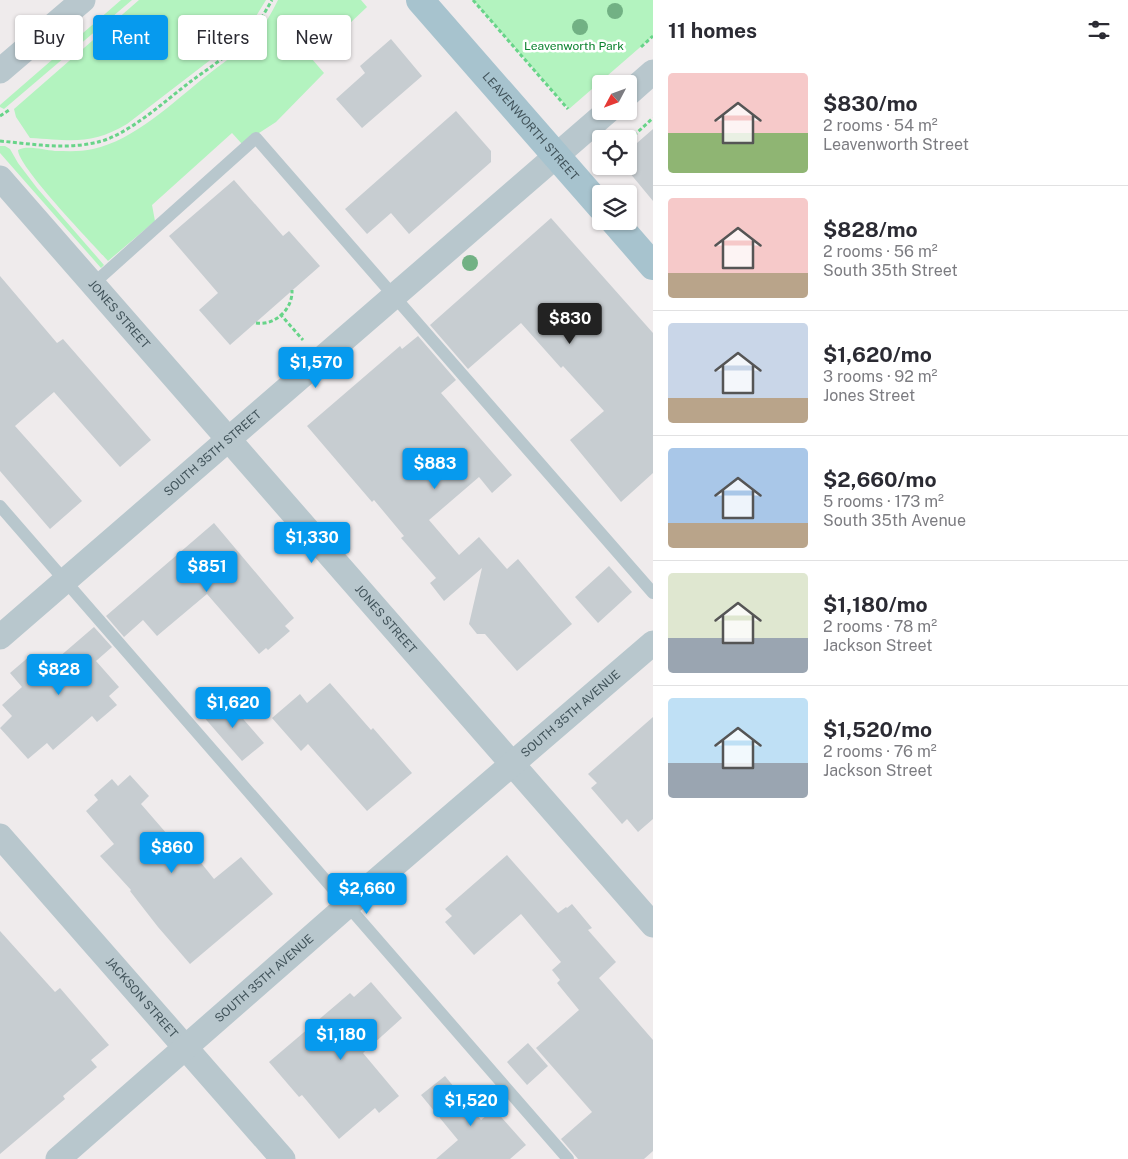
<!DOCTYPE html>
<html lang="en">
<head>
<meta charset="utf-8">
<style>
  :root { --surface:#fff; --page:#f2f2f3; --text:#2b2b33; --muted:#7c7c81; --line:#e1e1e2; --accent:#069aee }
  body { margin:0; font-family:"Public Sans",sans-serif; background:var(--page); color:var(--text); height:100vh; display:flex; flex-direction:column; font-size:19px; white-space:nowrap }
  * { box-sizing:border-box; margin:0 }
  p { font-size:16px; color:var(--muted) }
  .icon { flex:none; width:28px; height:28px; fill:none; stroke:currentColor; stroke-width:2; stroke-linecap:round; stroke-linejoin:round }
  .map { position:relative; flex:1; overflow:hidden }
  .panel { display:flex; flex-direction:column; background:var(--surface); width:475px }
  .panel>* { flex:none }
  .top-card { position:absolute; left:15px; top:15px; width:475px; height:45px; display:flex; gap:10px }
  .needle { width:32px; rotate:229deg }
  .controls { position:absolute; left:592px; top:75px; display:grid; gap:10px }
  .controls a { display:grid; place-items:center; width:45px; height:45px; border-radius:5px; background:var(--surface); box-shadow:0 1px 4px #0004; font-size:25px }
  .price { position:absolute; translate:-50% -42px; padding:0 11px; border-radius:5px; background:var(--accent); color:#fff; font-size:16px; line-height:32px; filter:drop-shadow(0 1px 2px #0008) }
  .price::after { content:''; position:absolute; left:50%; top:30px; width:15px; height:11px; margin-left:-8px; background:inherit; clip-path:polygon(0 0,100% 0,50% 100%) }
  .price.active { background:#222; color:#fff }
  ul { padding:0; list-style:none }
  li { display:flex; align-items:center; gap:15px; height:125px; padding:0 15px }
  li+li { border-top:1px solid var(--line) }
  li span { display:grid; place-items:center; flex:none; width:140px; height:100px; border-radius:5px; color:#555 }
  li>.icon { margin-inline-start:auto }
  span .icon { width:60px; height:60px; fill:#fffc; stroke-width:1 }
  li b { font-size:21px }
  h2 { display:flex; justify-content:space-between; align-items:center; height:60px; padding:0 15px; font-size:21px }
  .pill { padding:0 18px; border-radius:5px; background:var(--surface); box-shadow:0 1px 4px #0004; font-size:18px; line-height:45px }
  .pill.active { background:var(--accent); color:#fff }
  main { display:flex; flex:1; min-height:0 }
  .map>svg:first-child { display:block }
</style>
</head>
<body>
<main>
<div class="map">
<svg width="653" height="1159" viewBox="0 0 653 1159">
  <rect width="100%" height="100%" fill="#efebec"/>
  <path fill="#b3f3bf" d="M121,0H132L4,109L0,107V105Z
    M139,0H266L250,26L235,41L127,124C90,146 70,140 30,138L16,117L14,109Z
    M278,0H361L367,7L312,59L324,73L276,122L242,144L232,133L152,205L155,221L108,261C93,244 18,167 18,150C27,145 44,150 55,151C68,151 81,152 93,149C135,140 173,102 205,77C221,64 238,53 253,38C264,27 271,14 278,0Z
    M473,0H653V36L569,109Z
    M0,146H5L10,149L18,163L37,188L104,265L101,268L0,153Z"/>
  <path fill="#c7cdd1" d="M391,39L422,76L362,128L336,99L365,73L360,66Z
    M456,111L491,151V162L409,234L391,213L367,234L345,209Z
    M653,129V201L629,172V150Z
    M234,180L283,236L289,231L320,266L230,345L199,310L218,293L169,236Z
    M551,218L653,333V473L621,502L570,440L604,411L563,366L561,368L521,323L468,369L430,325Z
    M0,276L57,343L63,339L151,440L120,467L54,392L15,426L82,501L50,529L0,471Z
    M418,336L456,380L441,393L512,475L492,493L479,477L429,520L459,555L479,537L507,569L518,559L572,624L517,671L485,634H477L469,624L482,568L444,601L430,583L436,578L401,538L404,536L374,500L372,502L307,426L400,346L402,349Z
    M214,523L294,618L285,626L290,631L268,650L266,648L259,654L207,594L157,636L143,620L124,637L106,616Z
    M609,566L632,592L598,623L575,597Z
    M94,627L112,647L96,661L119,687L109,696L117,705L97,722L92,716L53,750L47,743L28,759L0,728L12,716L2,705L22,687L10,673L31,655L44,670Z
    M330,683L371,730L373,728L412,773L367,811L308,744L301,751L272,718L300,694L307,703Z
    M224,697L264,743L242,761L202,715Z
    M653,717V819L638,832L627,819L622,824L591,788L597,783L588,774Z
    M130,775L149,796L141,804L180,849L186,844L214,879L241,857L273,894L190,964L158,927L130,891L131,890L100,856L114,844L86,811L98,800L94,795L112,779L118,786Z
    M507,855L558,913L566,907L567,908L572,904L592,928L588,930L616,962L599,978L653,1040V1151L644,1159H578L561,1139L592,1112L536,1048L579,1010L557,983L560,980L552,970L561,962L521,914L474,955L445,922L452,916L445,909Z
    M0,931L55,992L60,988L109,1045L91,1060L97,1067L63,1096L65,1099L0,1154Z
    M371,982L402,1018L363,1053L399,1096L379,1113L375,1108L339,1139L302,1095L299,1097L269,1062L350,993L354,997Z
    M528,1043L548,1066L527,1085L507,1062Z
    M445,1076L481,1120L494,1109L526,1145L510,1159H436L458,1140L421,1095Z"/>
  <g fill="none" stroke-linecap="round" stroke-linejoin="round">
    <path stroke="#68d489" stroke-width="3" stroke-dasharray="4 2.5" stroke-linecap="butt" d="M473,0L568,109
      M641,47L653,36
      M0,116L9,110
      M629,140L653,118
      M0,141C32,144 66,150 98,142C128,135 165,101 190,82C209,68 232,53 249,35C258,25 265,12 272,0
      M280,314L303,340
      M256,323C275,326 293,309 292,290"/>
    <path stroke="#b8c7cd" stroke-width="12" d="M93,284L256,138L653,593
      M0,506L568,1159"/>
    <g stroke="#b8c7cd" stroke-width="25">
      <path d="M0,71L83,0"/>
      <path d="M629,93L653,72"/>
      <path id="s1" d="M0,178L653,925"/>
      <path id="s2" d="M0,637L608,111"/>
      <path id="s3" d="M0,836L283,1159"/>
      <path id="s4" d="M58,1159L348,905L653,643"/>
    </g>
    <g stroke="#a7c3ce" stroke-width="28">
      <path id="s5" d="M420,0L601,207"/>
      <path d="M614,221L653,266"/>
    </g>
  </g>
  <g fill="#72b184">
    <circle cx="615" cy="11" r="8"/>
    <circle cx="580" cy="27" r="8"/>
    <circle cx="470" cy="263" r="8"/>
  </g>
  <g text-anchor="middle" stroke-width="5" stroke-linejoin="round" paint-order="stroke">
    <g font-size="12" fill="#0c822f" stroke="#fff">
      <text x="574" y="50">Leavenworth Park</text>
    </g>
    <g font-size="12" fill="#42545b" stroke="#fff">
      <text dy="4" stroke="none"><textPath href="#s5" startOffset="168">LEAVENWORTH STREET</textPath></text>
      <text dy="4" stroke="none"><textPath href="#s1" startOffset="181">JONES STREET</textPath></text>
      <text dy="4" stroke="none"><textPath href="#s2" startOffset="281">SOUTH 35TH STREET</textPath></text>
      <text dy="4" stroke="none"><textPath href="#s1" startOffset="586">JONES STREET</textPath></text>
      <text dy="4" stroke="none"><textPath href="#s4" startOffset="679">SOUTH 35TH AVENUE</textPath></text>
      <text dy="4" stroke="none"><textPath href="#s4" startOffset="274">SOUTH 35TH AVENUE</textPath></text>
      <text dy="4" stroke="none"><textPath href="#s3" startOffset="215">JACKSON STREET</textPath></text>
    </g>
  </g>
</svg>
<div class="controls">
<a><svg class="needle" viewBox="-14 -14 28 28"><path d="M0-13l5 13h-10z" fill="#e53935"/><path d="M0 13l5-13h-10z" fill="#7c7c81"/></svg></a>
<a><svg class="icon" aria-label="locate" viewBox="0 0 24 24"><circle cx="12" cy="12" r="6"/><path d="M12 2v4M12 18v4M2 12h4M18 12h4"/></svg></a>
<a><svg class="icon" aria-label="layers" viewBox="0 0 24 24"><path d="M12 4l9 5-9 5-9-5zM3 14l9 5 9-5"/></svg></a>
</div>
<b class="price active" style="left:570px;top:345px">$830</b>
<b class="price" style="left:316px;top:389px">$1,570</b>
<b class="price" style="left:435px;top:490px">$883</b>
<b class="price" style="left:312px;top:564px">$1,330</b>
<b class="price" style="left:207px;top:593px">$851</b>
<b class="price" style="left:59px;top:696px">$828</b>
<b class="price" style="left:233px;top:729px">$1,620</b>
<b class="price" style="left:172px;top:874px">$860</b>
<b class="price" style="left:367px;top:915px">$2,660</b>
<b class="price" style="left:341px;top:1061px">$1,180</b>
<b class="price" style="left:471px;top:1127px">$1,520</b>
<div class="top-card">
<a class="pill">Buy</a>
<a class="pill active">Rent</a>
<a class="pill">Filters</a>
<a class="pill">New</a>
</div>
</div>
<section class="panel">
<h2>11 homes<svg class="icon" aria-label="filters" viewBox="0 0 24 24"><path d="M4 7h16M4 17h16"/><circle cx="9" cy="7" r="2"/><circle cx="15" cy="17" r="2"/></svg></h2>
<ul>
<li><span style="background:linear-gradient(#f6c9c9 60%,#8fb573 0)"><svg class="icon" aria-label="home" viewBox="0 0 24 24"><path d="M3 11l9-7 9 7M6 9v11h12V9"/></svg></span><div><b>$830/mo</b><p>2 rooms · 54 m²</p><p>Leavenworth Street</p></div></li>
<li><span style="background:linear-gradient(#f6c9c9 75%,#b9a48a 0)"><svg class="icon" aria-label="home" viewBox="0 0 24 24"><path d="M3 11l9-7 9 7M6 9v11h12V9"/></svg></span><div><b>$828/mo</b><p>2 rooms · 56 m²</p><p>South 35th Street</p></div></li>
<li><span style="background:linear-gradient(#c9d6e8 75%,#b9a48a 0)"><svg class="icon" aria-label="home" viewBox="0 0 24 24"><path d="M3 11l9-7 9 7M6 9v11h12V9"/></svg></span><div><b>$1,620/mo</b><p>3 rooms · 92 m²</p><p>Jones Street</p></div></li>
<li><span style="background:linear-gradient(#a9c7e8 75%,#b9a48a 0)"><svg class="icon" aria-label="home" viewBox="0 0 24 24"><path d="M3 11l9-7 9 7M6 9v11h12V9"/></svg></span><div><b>$2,660/mo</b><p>5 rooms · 173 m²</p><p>South 35th Avenue</p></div></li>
<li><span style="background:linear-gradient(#dfe7d0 65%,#9aa5b1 0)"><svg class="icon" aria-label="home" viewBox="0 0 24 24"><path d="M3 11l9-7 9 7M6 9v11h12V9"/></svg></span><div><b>$1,180/mo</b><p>2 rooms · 78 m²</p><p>Jackson Street</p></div></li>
<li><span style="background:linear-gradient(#bfe0f5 65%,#9aa5b1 0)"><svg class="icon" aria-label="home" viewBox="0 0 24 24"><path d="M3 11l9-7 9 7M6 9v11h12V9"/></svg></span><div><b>$1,520/mo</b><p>2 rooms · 76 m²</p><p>Jackson Street</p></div></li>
</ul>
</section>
</main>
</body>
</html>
